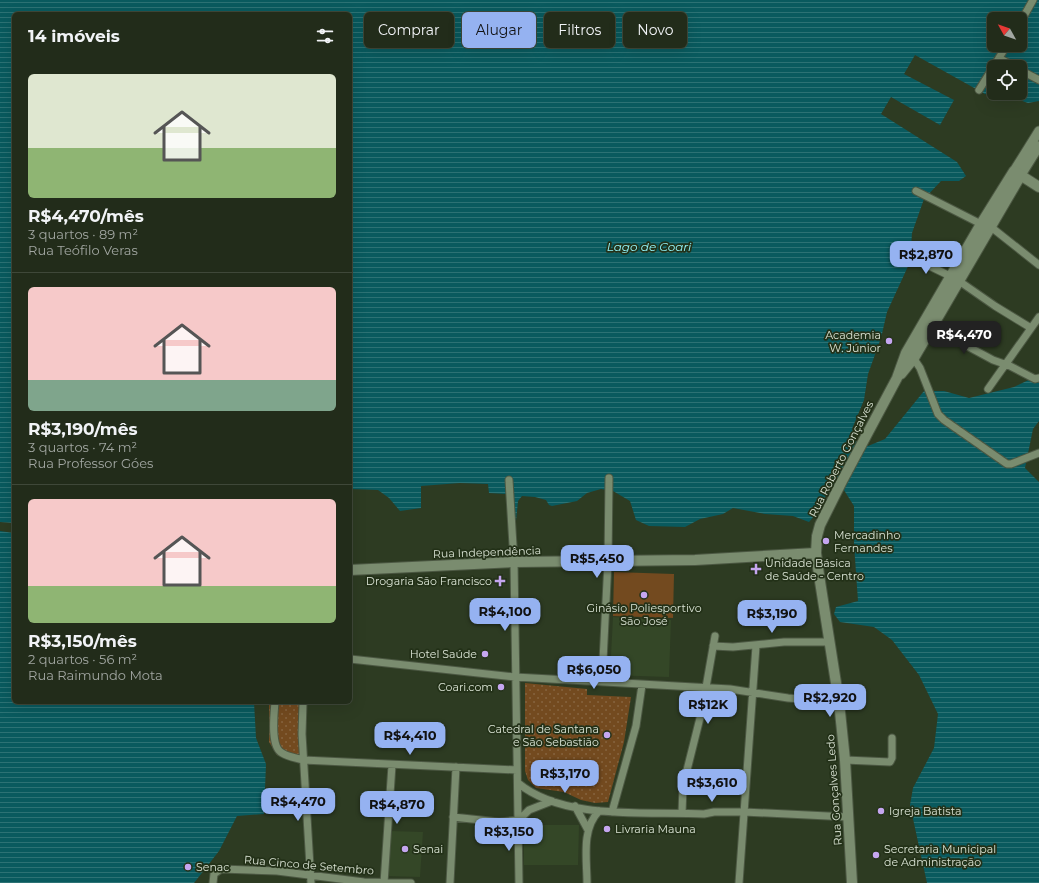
<!DOCTYPE html>
<html lang="pt">
<head>
<meta charset="utf-8">
<style>
  :root { --surface:#222c1a; --page:#2a3423; --text:#f1f3f6; --muted:#a2a7a2; --line:#3f4839; --accent:#95b2f1 }
  body { margin:0; font-family:Montserrat,sans-serif; background:var(--page); color:var(--text); height:100vh; display:flex; flex-direction:column; font-size:15px; white-space:nowrap }
  * { box-sizing:border-box; margin:0 }
  p { font-size:13px; color:var(--muted) }
  .icon { flex:none; width:22px; height:22px; fill:none; stroke:currentColor; stroke-width:2; stroke-linecap:round; stroke-linejoin:round }
  .map { position:relative; flex:1; overflow:hidden }
  .panel { position:absolute; left:12px; top:12px; width:340px; height:692px; display:flex; flex-direction:column; background:var(--surface); border-radius:6px; box-shadow:0 4px 16px #0002,0 0 0 1px var(--line) }
  .panel>* { flex:none }
  .guide { position:absolute; left:364px; top:12px; width:380px; height:36px; display:flex; gap:8px }
  .needle { width:26px; rotate:310deg }
  .buttons { position:absolute; left:987px; top:12px; display:grid; gap:8px }
  .buttons a { display:grid; place-items:center; width:40px; height:40px; border-radius:6px; background:var(--surface); box-shadow:0 4px 16px #0002,0 0 0 1px var(--line); font-size:20px }
  .price { position:absolute; translate:-50% -34px; padding:0 9px; border-radius:8px; background:var(--accent); color:#111; font-size:13px; line-height:26px; filter:drop-shadow(0 1px 2px #0008) }
  .price::after { content:''; position:absolute; left:50%; top:24px; width:12px; height:9px; margin-left:-6px; background:inherit; clip-path:polygon(0 0,100% 0,50% 100%) }
  .price.on { background:#222; color:#fff }
  ul { padding:0; list-style:none }
  li { display:grid; align-content:center; gap:8px; height:212px; padding:0 16px }
  li+li { border-top:1px solid var(--line) }
  li span { display:grid; place-items:center; height:124px; border-radius:6px; color:#555 }
  li>.icon { margin-inline-start:auto }
  span .icon { width:72px; height:72px; fill:#fffc; stroke-width:1 }
  li b { font-size:17px }
  h2 { display:flex; justify-content:space-between; align-items:center; height:48px; padding:0 16px; font-size:17px }
  .chip { padding:0 14px; border-radius:6px; background:var(--surface); box-shadow:0 4px 16px #0002,0 0 0 1px var(--line); font-size:14px; line-height:36px }
  .chip.on { background:var(--accent); color:#111 }
  .map>svg:first-child { display:block }
</style>
</head>
<body>
<div class="map">
<svg width="1039" height="883" viewBox="0 0 1039 883">
  <defs>
    <pattern id="green-dots" width="8" height="8" patternUnits="userSpaceOnUse"><rect width="8" height="8" fill="#734a1f"/><path d="M2 2h.1M6 6h.1" fill="none" stroke="#86643f" stroke-width="1.8" stroke-linecap="round"/></pattern>
    <pattern id="water-rules" width="6" height="5" patternUnits="userSpaceOnUse"><rect width="6" height="5" fill="#095a5e"/><path d="M0 2.5h6" fill="none" stroke="#2c7274"/></pattern>
  </defs>
  <rect width="100%" height="100%" fill="#2d3b22"/>
  <path fill="#344727" d="M613,617L671,620L669,677L610,675Z
    M524,825H579L578,865H524Z
    M390,831L423,832L420,877L387,876Z"/>
  <path fill="url(#green-dots)" d="M525,683L587,689V695L631,697L624,742L608,802L595,803L581,800L564,792L536,788L528,780L525,771Z
    M269,702H301L299,754L293,760L277,755L269,742Z"/>
  <path fill="#734a1f" d="M614,572L674,574L673,618L613,616Z"/>
  <path fill="url(#water-rules)" fill-rule="evenodd" d="M0,0H1039V101L1028,103L999,93H1020V67H994V93L985,94L915,55L904,74L954,100L940,125L891,97L881,114L957,162L966,176L959,181H941L924,199L912,233L910,262L887,312L881,338L868,374L864,400L852,429L855,441L868,446L885,439L924,391H944L969,398L1014,387L1039,375V421L1033,429L1025,468L1039,482V883H927L910,805L913,788L934,748L938,714L919,675L892,640L874,627L840,622L834,614L836,607L858,601L854,544V506L842,487L831,486L816,514L809,522L793,516L765,514L733,508L723,514L700,519L685,527L649,526L636,520L630,501L613,491L601,489L587,493L577,501L552,506L549,505L546,500L535,497L522,496L518,501L516,521L508,520L506,494L489,493L488,484L460,483L421,486V508L400,511L389,498L378,490L350,489V14H14V702H254L256,738L266,764L264,814L237,816L219,851L194,883H0ZM994,19H1020V45H994Z"/>
  <path fill="#2d3b22" d="M0,522L14,523V533L0,531Z"/>
  <g fill="none" stroke-linecap="round" stroke-linejoin="round">
    <defs>
      <path id="minor" d="M1020,23L1033,0
        M999,58L1015,67
        M1020,70L1039,80
        M979,90L1007,45
        M916,191L981,224
        M991,227L1039,265
        M911,257L950,276
        M959,281L995,306L1031,328
        M932,327L993,360L1010,366L1035,379L1039,378
        M912,356L920,368L938,414L944,420L1007,464H1011L1039,453
        M988,389L1039,317
        M509,480L514,562L519,883
        M713,646L733,647L784,642H830
        M350,659L515,677L730,689L788,698L839,702
        M602,681L608,561L609,478
        M275,702C274,714 270,747 282,753C288,757 297,758 303,760L517,770
        M303,702L302,734L311,883
        M845,760L890,762L892,758V738
        M518,783C564,821 647,811 704,814L714,812H744L848,817
        M575,806L588,830
        M612,812L636,726L642,685
        M682,813L683,786L702,710L715,636
        M453,817L499,822L519,820
        M519,820L529,810L552,801
        M213,883L214,874L221,869L277,871L364,882L411,883
        M384,883L392,765
        M450,883L456,767
        M587,883C587,860 581,829 599,811
        M739,883L756,646"/>
      <path id="tertiary" d="M1014,171L1039,131
        M1021,175L1039,146"/>
      <path id="secondary" d="M901,374L914,358L1021,175
        M350,570L514,562L695,560L816,553
        M852,883L845,760L839,702L819,575L816,553L817,536L820,525L841,483L897,378L906,353L981,224L1014,171L1039,187"/>
    </defs>
    <use href="#minor" stroke="#4c5843" stroke-width="9"/>
    <use href="#tertiary" stroke="#4c5843" stroke-width="11"/>
    <use href="#secondary" stroke="#4c5843" stroke-width="12"/>
    <use href="#minor" stroke="#7a8c6f" stroke-width="7"/>
    <use href="#tertiary" stroke="#7a8c6f" stroke-width="9"/>
    <use href="#secondary" stroke="#7a8c6f" stroke-width="10"/>
  </g>
  <g fill="#c5a6f0" stroke="#233118" stroke-width="1.5">
    <circle cx="889" cy="341" r="4"/>
    <circle cx="826" cy="541" r="4"/>
    <path d="M754 563h4v4h4v4h-4v4h-4v-4h-4v-4h4z"/>
    <path d="M498 575h4v4h4v4h-4v4h-4v-4h-4v-4h4z"/>
    <circle cx="644" cy="595" r="4"/>
    <circle cx="485" cy="654" r="4"/>
    <circle cx="501" cy="687" r="4"/>
    <circle cx="607" cy="735" r="4"/>
    <circle cx="881" cy="811" r="4"/>
    <circle cx="607" cy="829" r="4"/>
    <circle cx="405" cy="849" r="4"/>
    <circle cx="876" cy="855" r="4"/>
    <circle cx="188" cy="867" r="4"/>
  </g>
  <g text-anchor="middle" stroke-width="3.5" stroke-linejoin="round" paint-order="stroke">
    <g font-size="11" fill="#dae3d4" stroke="#233118" text-anchor="start">
      <text x="881" y="339" text-anchor="end">Academia<tspan x="881" dy="13">W. Júnior</tspan></text>
      <text x="834" y="539">Mercadinho<tspan x="834" dy="13">Fernandes</tspan></text>
      <text x="765" y="567">Unidade Básica<tspan x="765" dy="13">de Saúde - Centro</tspan></text>
      <text x="492" y="585" text-anchor="end">Drogaria São Francisco</text>
      <text x="644" y="612" text-anchor="middle">Ginásio Poliesportivo<tspan x="644" dy="13">São José</tspan></text>
      <text x="477" y="658" text-anchor="end">Hotel Saúde</text>
      <text x="493" y="691" text-anchor="end">Coari.com</text>
      <text x="599" y="733" text-anchor="end">Catedral de Santana<tspan x="599" dy="13">e São Sebastião</tspan></text>
      <text x="889" y="815">Igreja Batista</text>
      <text x="615" y="833">Livraria Mauna</text>
      <text x="413" y="853">Senai</text>
      <text x="884" y="853">Secretaria Municipal<tspan x="884" dy="13">de Administração</tspan></text>
      <text x="196" y="871">Senac</text>
    </g>
    <g font-size="11" fill="#dae3d4" stroke="#233118">
      <text transform="translate(841 459) rotate(-63)" y="4">Rua Roberto Gonçalves</text>
      <text transform="translate(487 552) rotate(-2)" y="4">Rua Independência</text>
      <text transform="translate(834 790) rotate(-94)" y="4">Rua Gonçalves Ledo</text>
      <text transform="translate(309 865) rotate(5)" y="4">Rua Cinco de Setembro</text>
    </g>
    <g font-size="12" font-style="italic" fill="#93f6fc" stroke="#233118">
      <text x="649" y="251">Lago de Coari</text>
    </g>
  </g>
</svg>
<div class="buttons">
<a><svg class="needle" viewBox="-14 -14 28 28"><path d="M0-13l5 13h-10z" fill="#e53935"/><path d="M0 13l5-13h-10z" fill="#a2a7a2"/></svg></a>
<a><svg class="icon" aria-label="locate" viewBox="0 0 24 24"><circle cx="12" cy="12" r="6"/><path d="M12 2v4M12 18v4M2 12h4M18 12h4"/></svg></a>
</div>
<b class="price" style="left:926px;top:275px">R$2,870</b>
<b class="price on" style="left:964px;top:355px">R$4,470</b>
<b class="price" style="left:597px;top:579px">R$5,450</b>
<b class="price" style="left:505px;top:632px">R$4,100</b>
<b class="price" style="left:772px;top:634px">R$3,190</b>
<b class="price" style="left:594px;top:690px">R$6,050</b>
<b class="price" style="left:830px;top:718px">R$2,920</b>
<b class="price" style="left:708px;top:725px">R$12K</b>
<b class="price" style="left:410px;top:756px">R$4,410</b>
<b class="price" style="left:565px;top:794px">R$3,170</b>
<b class="price" style="left:712px;top:803px">R$3,610</b>
<b class="price" style="left:298px;top:822px">R$4,470</b>
<b class="price" style="left:397px;top:825px">R$4,870</b>
<b class="price" style="left:509px;top:852px">R$3,150</b>
<div class="guide">
<a class="chip">Comprar</a>
<a class="chip on">Alugar</a>
<a class="chip">Filtros</a>
<a class="chip">Novo</a>
</div>
<section class="panel">
<h2>14 imóveis<svg class="icon" aria-label="filters" viewBox="0 0 24 24"><path d="M4 7h16M4 17h16"/><circle cx="9" cy="7" r="2"/><circle cx="15" cy="17" r="2"/></svg></h2>
<ul>
<li><span style="background:linear-gradient(#dfe7d0 60%,#8fb573 0)"><svg class="icon" aria-label="home" viewBox="0 0 24 24"><path d="M3 11l9-7 9 7M6 9v11h12V9"/></svg></span><div><b>R$4,470/mês</b><p>3 quartos · 89 m²</p><p>Rua Teófilo Veras</p></div></li>
<li><span style="background:linear-gradient(#f6c9c9 75%,#7fa58c 0)"><svg class="icon" aria-label="home" viewBox="0 0 24 24"><path d="M3 11l9-7 9 7M6 9v11h12V9"/></svg></span><div><b>R$3,190/mês</b><p>3 quartos · 74 m²</p><p>Rua Professor Góes</p></div></li>
<li><span style="background:linear-gradient(#f6c9c9 70%,#8fb573 0)"><svg class="icon" aria-label="home" viewBox="0 0 24 24"><path d="M3 11l9-7 9 7M6 9v11h12V9"/></svg></span><div><b>R$3,150/mês</b><p>2 quartos · 56 m²</p><p>Rua Raimundo Mota</p></div></li>
</ul>
</section>
</div>
</body>
</html>
